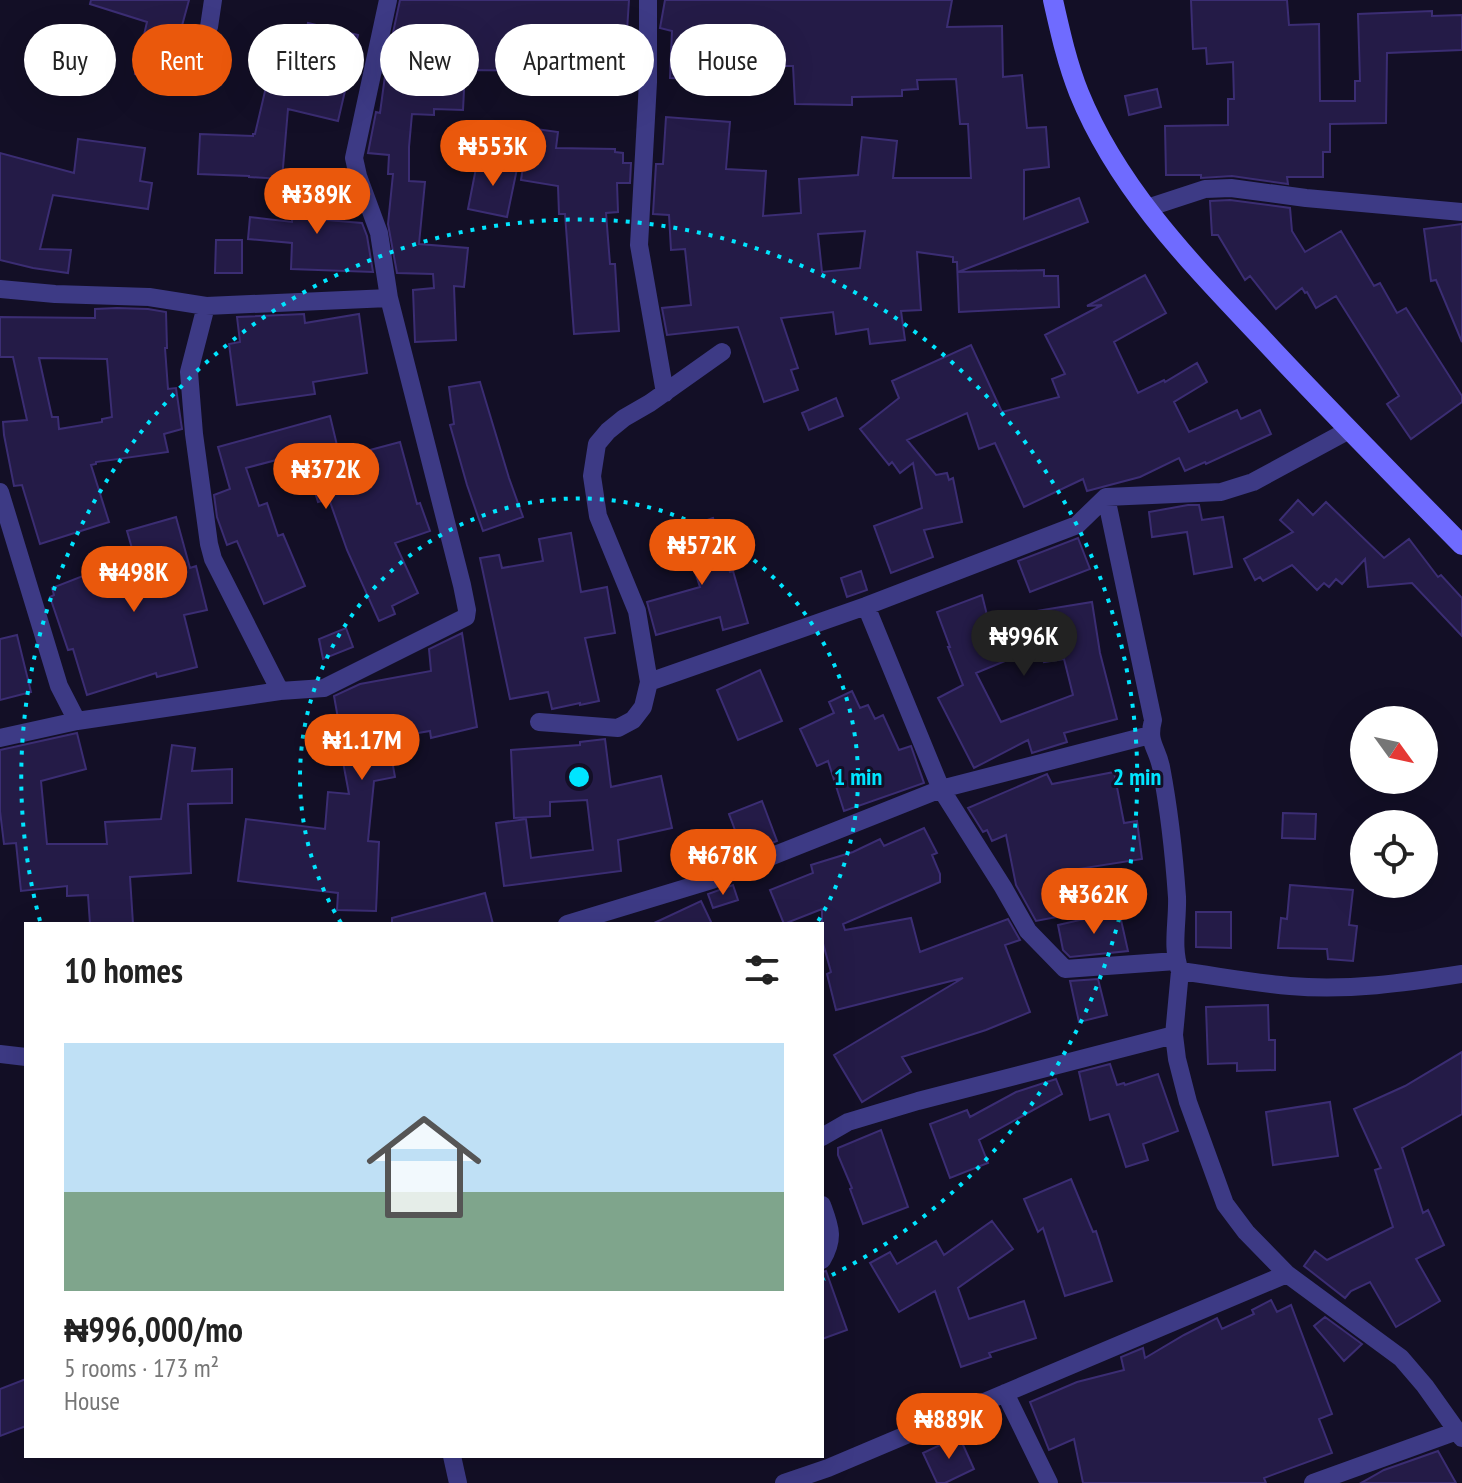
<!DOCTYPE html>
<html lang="en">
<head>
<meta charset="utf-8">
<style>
  :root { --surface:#fff; --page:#f2f2f2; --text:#222; --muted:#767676; --line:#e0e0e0; --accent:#ea580c }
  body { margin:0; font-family:"PT Sans Narrow",sans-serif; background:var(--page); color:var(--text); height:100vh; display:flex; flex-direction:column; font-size:30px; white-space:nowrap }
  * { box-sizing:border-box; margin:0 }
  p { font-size:26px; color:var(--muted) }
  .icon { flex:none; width:44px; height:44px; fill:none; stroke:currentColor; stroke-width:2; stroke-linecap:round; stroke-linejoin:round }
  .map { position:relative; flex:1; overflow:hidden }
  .details { position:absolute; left:24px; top:922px; width:800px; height:536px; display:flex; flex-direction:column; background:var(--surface); border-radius:0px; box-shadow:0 8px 32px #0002 }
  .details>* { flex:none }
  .hud { position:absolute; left:24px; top:24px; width:800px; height:72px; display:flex; gap:16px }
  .needle { width:52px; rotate:123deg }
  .tools { position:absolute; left:1350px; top:706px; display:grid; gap:16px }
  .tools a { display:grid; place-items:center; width:88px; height:88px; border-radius:50%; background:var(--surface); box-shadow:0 8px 32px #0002; font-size:40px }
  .price { position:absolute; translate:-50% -68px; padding:0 18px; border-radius:28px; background:var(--accent); color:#fff; font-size:26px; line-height:52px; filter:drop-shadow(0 2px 4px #0008) }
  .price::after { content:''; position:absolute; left:50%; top:48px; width:24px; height:18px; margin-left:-12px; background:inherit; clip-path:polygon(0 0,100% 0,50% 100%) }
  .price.selected { background:#222; color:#fff }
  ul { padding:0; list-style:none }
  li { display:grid; align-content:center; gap:16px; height:424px; padding:0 40px }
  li+li { border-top:2px solid var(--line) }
  li span { display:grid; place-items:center; height:248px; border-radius:0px; color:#555 }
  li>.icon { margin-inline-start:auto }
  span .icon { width:144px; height:144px; fill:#fffc; stroke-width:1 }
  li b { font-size:34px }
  h2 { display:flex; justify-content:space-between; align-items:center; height:96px; padding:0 40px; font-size:34px }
  .tag { padding:0 28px; border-radius:36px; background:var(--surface); box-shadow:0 8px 32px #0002; font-size:28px; line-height:72px }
  .tag.selected { background:var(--accent); color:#fff }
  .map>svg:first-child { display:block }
</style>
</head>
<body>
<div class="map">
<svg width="1462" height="1483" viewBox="0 0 1462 1483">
  <rect width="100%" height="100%" fill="#130f26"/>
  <path fill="#241b47" stroke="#3b2d73" stroke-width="2" fill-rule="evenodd" d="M91,0H189L180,33L186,34L175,83L135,74L147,22L90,4Z
    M400,0H629L627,31L619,30L615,84L545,78V71L465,70L463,110L434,109V115L412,114L409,147V181L425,182L419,244L468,248L464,287L454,286L456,340L415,342L413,290L434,288L433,274L397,273L388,224L393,174H388L389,155L368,153L376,112L380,113L387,61Z
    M665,0H952L947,27L1002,26L1003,77L1022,75L1027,128L1046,127L1049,167L1024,170V219L1079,198L1088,222L958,272L1044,270V276H1058L1059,307L959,312L957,262H953V257L917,252L921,310L901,311L905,340L870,344L868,329L836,334L833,312L781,318L798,368L791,370L798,390L764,402L738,327L667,335L662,308L691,305L685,249L671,250L669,215L653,214L656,164H663L666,117L730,122L726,169L766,171L763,216L801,213L799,179L858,175L862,137L897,141L893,178H971L968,124H960L956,79L917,80L918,89L902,90V96L852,97V105L795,104L793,66H778V59L740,58L739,81L670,78L672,31L660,28ZM865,231L860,268L822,272L818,234Z
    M1191,0H1287L1289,25L1319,24L1320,101H1355V81H1360L1358,14L1432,11V16L1462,15V50L1387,53L1386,123L1330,124V152H1323V177H1287L1288,184L1232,176L1201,178V175H1166L1165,126L1228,125V99H1234L1233,62L1207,64L1206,48L1193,49Z
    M308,23L358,35L338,121L288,109L282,179L249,177V176L198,174L200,134L253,136V134H255L280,27L306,32Z
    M1157,89L1161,107L1129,115L1125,96Z
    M529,128L558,132L556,148L615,149V152L623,153V163H631L630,183H617L618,212L606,213L610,264H615L619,331L574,334L565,214H559L558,186L521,180Z
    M78,139L145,148L140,181L152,183L148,209L53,195L40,249L71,250L68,273L33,268L0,260V153L74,173Z
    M477,163L518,164L507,217L468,209Z
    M294,189L329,192L327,220L362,223L367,236L373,272L291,269L292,243L248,239L250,217L292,222Z
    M1230,200L1290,208L1292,231L1305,252L1341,231L1374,286L1380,283L1397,313L1406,308L1462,396V402L1411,439L1387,404L1399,396L1336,296L1316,308L1307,292L1305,293L1302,288L1276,309L1250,276L1245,280L1218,235H1212L1210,201Z
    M1462,224V342L1436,280L1431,281L1424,229Z
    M216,240H242V273H215Z
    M1145,275L1166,313L1114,342L1138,393L1164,380L1165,382L1197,363L1207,382L1174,402L1189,432L1237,410L1241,419L1260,410L1271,434L1206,464L1205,462L1185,471L1179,458L1140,477L1087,491L1083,479L1024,507L995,443L979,449L967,413L907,440L936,475L947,473L949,480L953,478L962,522L924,530L933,557L891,573L874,526L922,508L913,463L900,473L892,462L889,465L860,429L899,398L892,381L971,345L1002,412L1059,397L1052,379L1065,374L1045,335L1102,305L1087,306Z
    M117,308L148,309L166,312L167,348H165L168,389L176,388L182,429L164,434L168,452L96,462V464L91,465L109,522L40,544L22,485L14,486L4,435L3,422L27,420L13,357H0V317L95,318V309ZM39,358L107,359L112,417L102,419V422L59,429L58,417H52Z
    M304,314L305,323L359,314L367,373L313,382L315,394L237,405L229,344L240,342L237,317Z
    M480,382L509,478L523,517L483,531L467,485L450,425L454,424L449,387Z
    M836,398L843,416L809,430L802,413Z
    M330,416L340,458L400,442L417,504L420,503L430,531L395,543L418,593L392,606L395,614L379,621L347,550L329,499L318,502L303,453L246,468L259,506L267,503L278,536L283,534L305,586L264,604L237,541L227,545L217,517L214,495L230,489L218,447Z
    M1298,500L1313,515L1326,502L1384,558L1409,539L1438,577L1441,575L1462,598V636L1412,583L1368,587L1365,559L1342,584L1336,579L1329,587L1324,583L1317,590L1292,565L1263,581L1260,577L1255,580L1244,559L1293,532L1280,520Z
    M1188,505H1199L1202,520L1223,517L1232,567L1194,574L1187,532L1152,537L1149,512Z
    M176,517L190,568L196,566L207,610L184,615L197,667L157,677L156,673L87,695L73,649L68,650L50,597L54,595L52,588L93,572L99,591L141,580L127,531Z
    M713,518L730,572L733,571L748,623L723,630L720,617L656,635L647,602L700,587L681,529Z
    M571,533L581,592L607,587L615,633L585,638L599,701L580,705V703L552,709L548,692L510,699L480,558L499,555L502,568L543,561L539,539Z
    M1078,538L1090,569L1030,592L1018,561Z
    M861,571L867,590L847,597L841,578Z
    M982,595L988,619L997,618L1000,626L1030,614V612L1092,602L1100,653L1117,719L1064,733L1067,742L1032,753L1028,740L974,768L938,698L963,685L948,647H950L937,612ZM1041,646L1044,662L1064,659L1073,695L1001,722L976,673Z
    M346,628L353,647L323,659L319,639Z
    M462,633L477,727L431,738L430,731L388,738L395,777L374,781L368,841L379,842L376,911L337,910L338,893L238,881L246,819L325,829L328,792L349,794L338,735H341L334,696L360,684L431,671L429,649Z
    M17,635L31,692L0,700V639Z
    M760,670L782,721L738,740L717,690Z
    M852,691L860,708L868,705L875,719L883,715L899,750L911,746L924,783L844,811L828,761L817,766L800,729L834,713L829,702Z
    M77,733L86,769L41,781L47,844H107L105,822L161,819L172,745L195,748L192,771L232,769V803L188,804L191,873L130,877L133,924H90L88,895L67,896V886L21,891L16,843L4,844L0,811V750Z
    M605,739L611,787L661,776L672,828L618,840L621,871L504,886L496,823L526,819L531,858L593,850L587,800L550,802V816L514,818L511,750L580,745V742Z
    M1114,772L1124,823L1137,821L1142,859L1053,873L1062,916L1036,921L1016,885L1006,835L992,841L987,830L983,832L968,808L1047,774L1052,784Z
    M762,801L777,841L744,854L729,814Z
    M1283,813L1316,814L1315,839L1282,838Z
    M924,828L937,853L932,855L940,874V882L843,924L845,930L911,918L920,952L1008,919L1020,940L1005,945L1030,1012L986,1030L902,1057L911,1072L862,1102L834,1055L963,978L836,1010L827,974L831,972L822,940V909L784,924L770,890L813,873L811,865L853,852L880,839L884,846Z
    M733,885L738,900L713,908L708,894Z
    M1290,885L1353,890L1349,925L1357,926L1353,961L1328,959L1327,949L1278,948L1281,918L1287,919Z
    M485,893L493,924H392V918Z
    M701,901L712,924H652Z
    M1119,911L1128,951L1070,957L1063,950L1058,925Z
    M1196,912H1231V948L1196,947Z
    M1098,979L1107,1015L1079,1022L1070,981Z
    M1268,1005L1269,1040H1275V1070L1237,1071V1063L1208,1064L1206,1007Z
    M1462,1052V1114L1402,1148L1423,1213L1428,1210L1444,1245L1416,1259L1440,1301L1396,1327L1370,1282L1351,1291L1345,1298L1304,1266L1315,1251L1327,1260L1393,1227L1375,1170L1381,1168L1354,1109L1405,1086Z
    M1110,1064L1117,1085L1124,1083L1125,1085L1158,1074L1178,1131L1143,1144L1148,1160L1126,1167L1109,1114L1090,1120L1079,1072Z
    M1056,1079L1062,1094L979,1140L988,1163L950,1178L930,1124L967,1110L970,1117L1016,1092Z
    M1330,1102L1338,1156L1273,1165L1266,1112Z
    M881,1130L908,1207L863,1224L850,1189L852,1188L838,1155V1148Z
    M1071,1179L1093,1232L1096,1231L1112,1281L1065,1296L1043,1228L1038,1232L1024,1199Z
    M992,1221L1013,1249L958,1288L969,1319L1024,1301L1036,1338L989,1353L991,1357L961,1367L935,1291L899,1312L870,1263L890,1252L897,1264L936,1241L944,1255Z
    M826,1271L847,1330L822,1339V1272Z
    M1271,1300L1277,1312L1291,1305L1332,1414L1319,1419L1332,1453L1264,1478L1266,1483H1083L1074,1439L1049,1450L1030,1402L1077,1382L1124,1370L1121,1357L1143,1348L1145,1358L1184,1335L1217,1318L1222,1329L1254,1314L1252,1310Z
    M1325,1317L1362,1344L1344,1361L1314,1326Z
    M26,1379V1426L0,1436V1389Z
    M959,1436L974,1469L945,1483H937L923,1453Z
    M1438,1451L1456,1483H1361L1384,1470Z"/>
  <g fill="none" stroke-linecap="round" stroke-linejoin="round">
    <path stroke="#3d3a85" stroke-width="18" d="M648,0V82L639,245L665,393
      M209,27L213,0
      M1147,208L1205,189L1231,188L1306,198L1462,212
      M0,289L55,294L149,297L206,306L389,298
      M206,306L189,372L194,434L209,544L213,559L280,691
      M0,492L59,686L77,721
      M1106,497L1153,720C1147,743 1157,747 1161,767C1169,809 1174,854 1177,897C1178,921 1171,948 1180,971L1174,1035L1177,1059L1188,1102L1225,1204L1246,1232L1287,1274L1401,1358L1425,1386L1462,1438
      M866,606L941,789L1003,887L1028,931L1065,969L1176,961
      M649,682L866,606L1077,525L1106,497L1221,492L1253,482L1349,430
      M539,722L618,728L633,720L643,707L649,682L637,611L598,516L592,476L597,444L608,431L624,418L650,403L722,352
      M0,738L77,721L280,691L324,688L466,617L467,610L462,585L389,298L379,233L358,176L354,158L388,0
      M567,924L712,880L941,789L1150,735
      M1180,971C1217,976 1254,983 1290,986C1348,991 1405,983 1462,974
      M0,1054L26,1057
      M822,1137L848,1122L918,1101L1174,1035
      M822,1205C830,1227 835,1238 822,1260
      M1005,1393L1049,1483
      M452,1456L458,1483
      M784,1483L828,1468L1287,1274
      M1313,1483L1457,1431"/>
    <path stroke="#6f6bff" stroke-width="20" d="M1053,0C1060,31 1067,63 1079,93C1120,194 1199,271 1272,349C1334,415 1398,480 1462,545"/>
  </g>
  <g fill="none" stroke="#00e5ff" stroke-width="4" stroke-dasharray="4 8">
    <path d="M341 923A279 279 0 1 1 817 923"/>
    <path d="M40 921A558 558 0 1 1 824 1279"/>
  </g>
  <circle cx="579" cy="777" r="12" fill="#00e5ff" stroke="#130f26" stroke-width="4"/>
  <g font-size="24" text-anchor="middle" font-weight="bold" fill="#00e5ff" stroke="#130f26" stroke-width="6" stroke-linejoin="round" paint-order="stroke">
    <text x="858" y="785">1 min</text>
    <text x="1137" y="785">2 min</text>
  </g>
</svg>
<div class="tools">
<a><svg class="needle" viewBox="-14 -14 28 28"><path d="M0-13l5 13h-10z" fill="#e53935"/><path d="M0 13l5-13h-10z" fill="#767676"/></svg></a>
<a><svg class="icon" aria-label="locate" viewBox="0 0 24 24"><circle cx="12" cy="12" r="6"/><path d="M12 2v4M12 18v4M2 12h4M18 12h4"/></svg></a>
</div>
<b class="price" style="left:493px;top:188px">₦553K</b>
<b class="price" style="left:317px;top:236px">₦389K</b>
<b class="price" style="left:326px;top:511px">₦372K</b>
<b class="price" style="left:702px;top:587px">₦572K</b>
<b class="price" style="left:134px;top:614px">₦498K</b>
<b class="price selected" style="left:1024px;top:678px">₦996K</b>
<b class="price" style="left:362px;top:782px">₦1.17M</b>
<b class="price" style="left:723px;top:897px">₦678K</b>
<b class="price" style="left:1094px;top:936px">₦362K</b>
<b class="price" style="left:949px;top:1461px">₦889K</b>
<div class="hud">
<a class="tag">Buy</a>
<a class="tag selected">Rent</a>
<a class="tag">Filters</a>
<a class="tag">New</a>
<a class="tag">Apartment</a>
<a class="tag">House</a>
</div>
<section class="details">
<h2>10 homes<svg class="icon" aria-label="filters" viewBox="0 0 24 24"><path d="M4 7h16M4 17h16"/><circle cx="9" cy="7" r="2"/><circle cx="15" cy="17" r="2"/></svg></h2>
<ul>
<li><span style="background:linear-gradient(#bfe0f5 60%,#7fa58c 0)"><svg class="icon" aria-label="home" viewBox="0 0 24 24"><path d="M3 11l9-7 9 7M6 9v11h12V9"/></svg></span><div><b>₦996,000/mo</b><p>5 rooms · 173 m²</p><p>House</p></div></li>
</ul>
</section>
</div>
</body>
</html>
